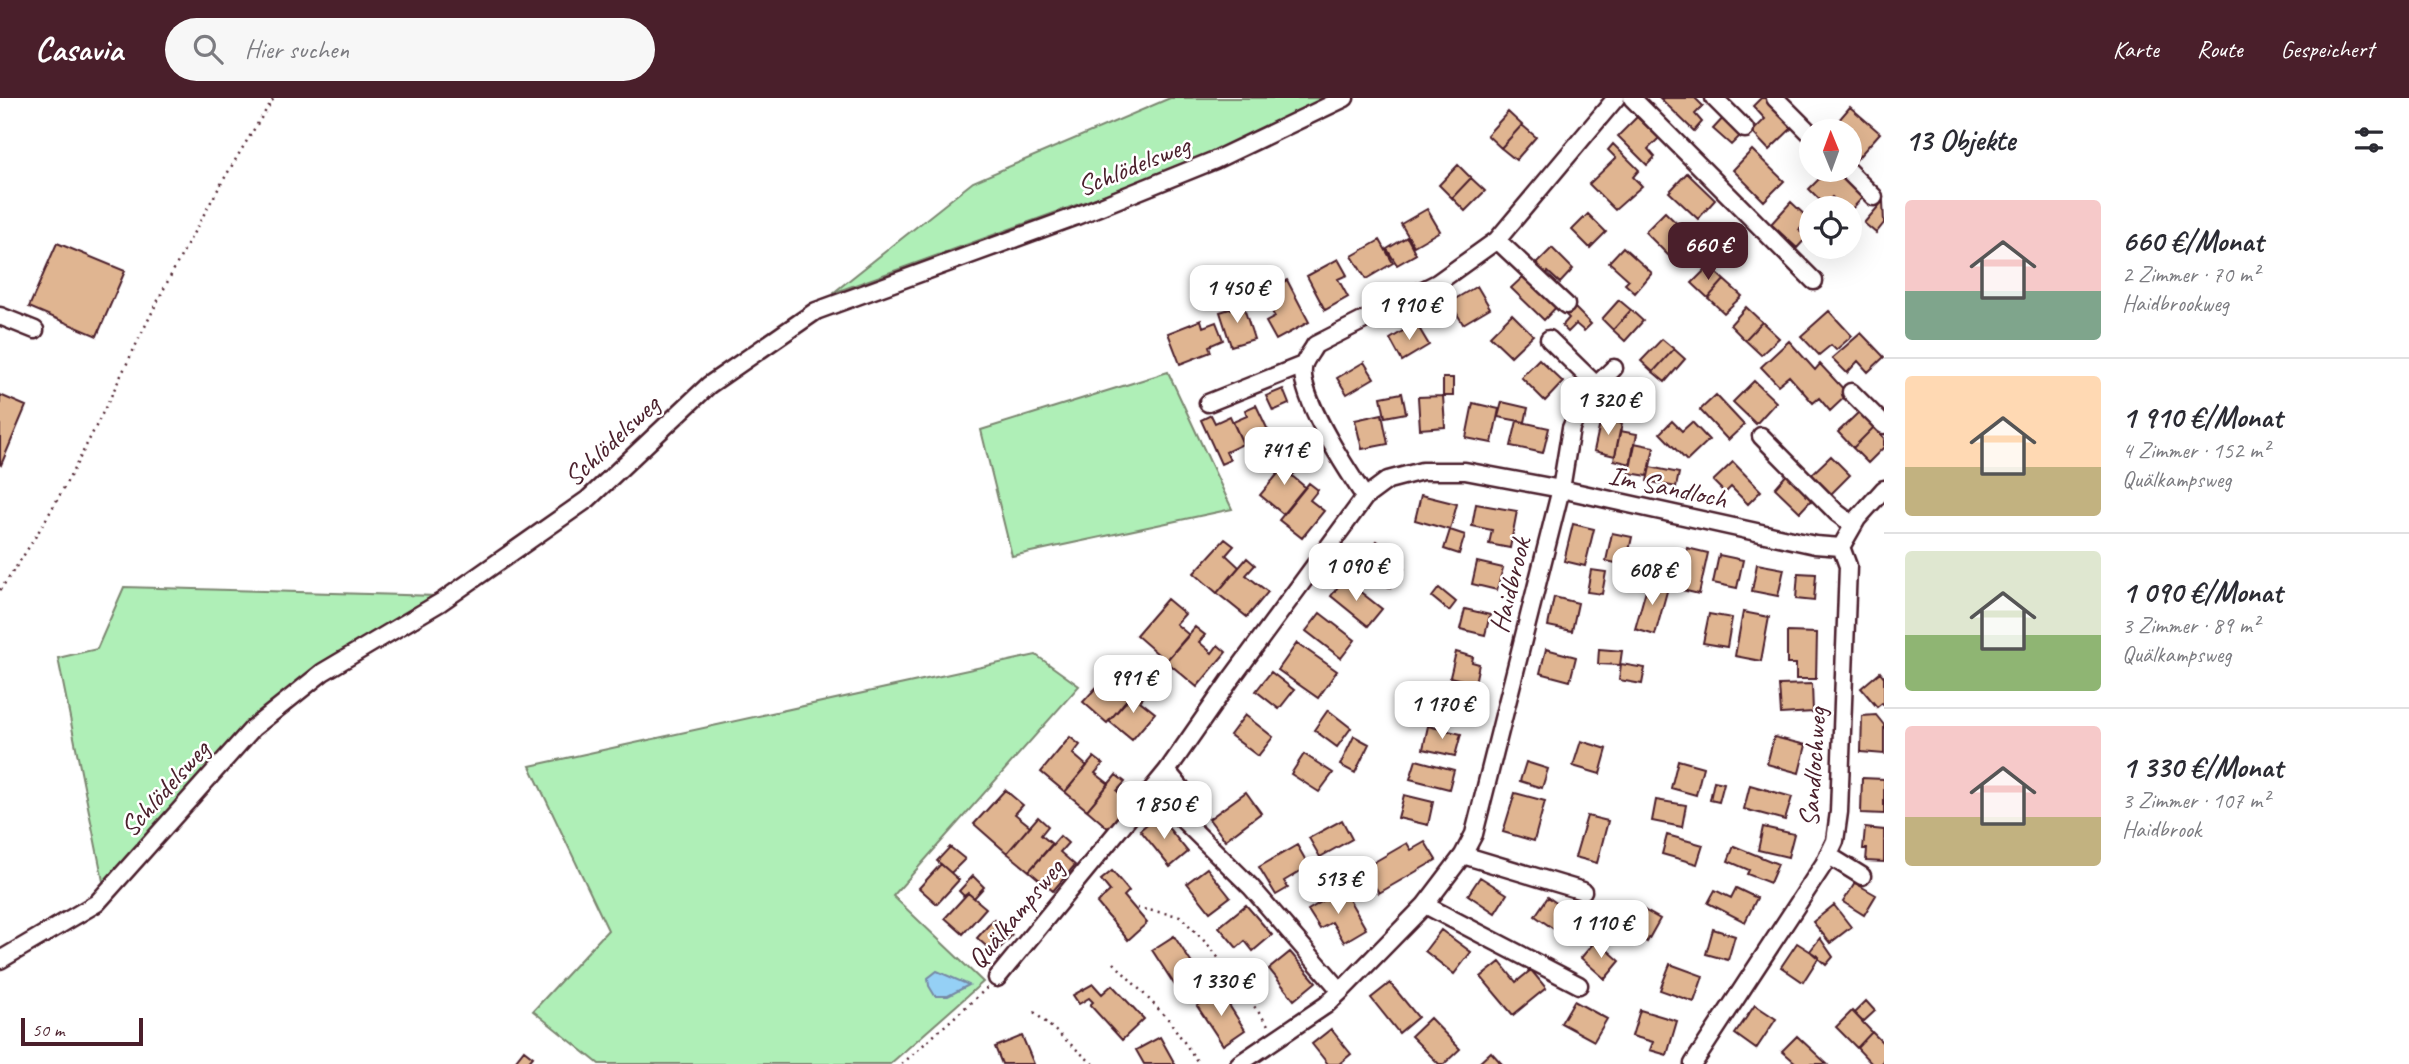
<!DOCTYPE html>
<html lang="de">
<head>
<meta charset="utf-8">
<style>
  :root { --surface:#fff; --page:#f7f7f7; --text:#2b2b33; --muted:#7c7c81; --line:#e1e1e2; --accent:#4a1f2b }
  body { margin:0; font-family:Caveat,sans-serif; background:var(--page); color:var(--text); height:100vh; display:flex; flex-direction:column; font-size:26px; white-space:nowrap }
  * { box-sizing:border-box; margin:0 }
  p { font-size:23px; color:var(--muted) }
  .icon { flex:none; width:38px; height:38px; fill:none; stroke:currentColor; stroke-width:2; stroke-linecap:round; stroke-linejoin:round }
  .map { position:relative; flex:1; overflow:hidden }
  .details { display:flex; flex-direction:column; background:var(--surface); width:525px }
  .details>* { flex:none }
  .needle { width:46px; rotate:359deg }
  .controls { position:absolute; left:1799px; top:21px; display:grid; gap:14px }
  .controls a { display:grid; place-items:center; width:63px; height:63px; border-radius:50%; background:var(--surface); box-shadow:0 7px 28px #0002; font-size:35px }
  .scale { position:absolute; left:21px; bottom:18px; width:122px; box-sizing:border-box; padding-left:7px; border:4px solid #4a1f2b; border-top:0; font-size:19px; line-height:24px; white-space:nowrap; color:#4a1f2b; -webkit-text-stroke:5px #fff; paint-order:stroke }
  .price { position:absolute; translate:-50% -60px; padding:0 16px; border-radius:14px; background:#fff; color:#222; font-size:23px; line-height:46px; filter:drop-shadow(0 2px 4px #0008) }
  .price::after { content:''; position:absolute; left:50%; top:42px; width:21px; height:16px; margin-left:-10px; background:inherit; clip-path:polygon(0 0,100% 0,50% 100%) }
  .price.active { background:var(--accent); color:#fff }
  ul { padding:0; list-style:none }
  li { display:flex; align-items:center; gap:21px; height:175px; padding:0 21px }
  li+li { border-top:2px solid var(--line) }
  li span { display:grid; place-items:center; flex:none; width:196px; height:140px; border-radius:7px; color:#555 }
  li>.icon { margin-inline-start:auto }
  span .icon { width:84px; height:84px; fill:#fffc; stroke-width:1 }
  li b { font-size:30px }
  h2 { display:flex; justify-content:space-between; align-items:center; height:84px; padding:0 21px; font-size:30px }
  header { display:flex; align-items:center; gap:42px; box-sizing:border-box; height:98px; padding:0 35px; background:var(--accent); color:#fff }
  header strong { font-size:33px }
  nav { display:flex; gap:38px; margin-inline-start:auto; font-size:24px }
  .search { width:490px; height:63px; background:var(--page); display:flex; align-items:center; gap:18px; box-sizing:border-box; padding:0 24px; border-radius:38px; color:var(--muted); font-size:26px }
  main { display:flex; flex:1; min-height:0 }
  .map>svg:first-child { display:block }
</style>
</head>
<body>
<header>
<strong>Casavia</strong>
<div class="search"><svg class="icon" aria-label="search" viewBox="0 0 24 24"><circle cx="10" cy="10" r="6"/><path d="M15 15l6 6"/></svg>Hier suchen</div>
<nav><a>Karte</a><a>Route</a><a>Gespeichert</a></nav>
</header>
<main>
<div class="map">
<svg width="1884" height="966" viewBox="0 0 1884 966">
  <rect width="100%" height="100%" fill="#fff"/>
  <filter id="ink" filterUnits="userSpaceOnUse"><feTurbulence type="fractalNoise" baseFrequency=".0143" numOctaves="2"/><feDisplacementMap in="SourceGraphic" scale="14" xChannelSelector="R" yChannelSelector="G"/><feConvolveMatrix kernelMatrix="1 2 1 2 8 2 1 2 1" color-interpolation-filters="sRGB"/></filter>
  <g filter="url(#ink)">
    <path fill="#afefb7" stroke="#7c8771" stroke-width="2" d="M1170,0H1328L1184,68L833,195L973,84Z
      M1168,274L1232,411L1012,458L981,332Z
      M124,489L436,498L323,568L104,788L58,560L97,551Z
      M1036,557L1079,588L893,798L983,884L890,966H599L533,913L608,832L530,668Z"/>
    <path fill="#95d0f5" stroke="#7789a4" stroke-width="2" d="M937,873L969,887L948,898H935L929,888L928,880Z"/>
    <path fill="#e0b591" stroke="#4a1f2b" stroke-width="2" d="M1660,0H1695L1703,8L1695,16L1702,24L1694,33Z
      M1761,0H1767L1794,28L1769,52L1752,34L1765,21L1753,8Z
      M1850,9L1880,35L1855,63L1850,58V33H1836L1832,30Z
      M1508,14L1522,27L1501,50L1487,37Z
      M1725,18L1743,35L1731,47L1713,31Z
      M1637,19L1659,40L1648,51L1655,59L1647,67L1618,38Z
      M1522,27L1536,39L1516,62L1501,50Z
      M1613,46L1639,72L1633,79L1642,88L1615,112L1589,86L1616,60L1608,52Z
      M1752,52L1784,83L1764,103L1733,72Z
      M1458,67L1471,80L1452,100L1439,87Z
      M1828,72H1840L1865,97L1850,113V110H1844L1832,99L1825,107L1809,91Z
      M1687,75L1715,102L1698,121L1669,94Z
      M1471,80L1485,93L1465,113L1452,100Z
      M1883,103L1884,125L1876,135L1864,125Z
      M1791,104L1809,121L1799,132L1807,139L1797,150L1771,126Z
      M1427,111L1440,133L1414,148L1401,126Z
      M1665,114L1692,140L1672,161L1645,134Z
      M1588,116L1606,134L1590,150L1572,132Z
      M1407,139L1416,156L1397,167L1387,151Z
      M1380,142L1393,165L1366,181L1352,158Z
      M57,145L125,173L97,238L29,209Z
      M1623,149L1652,175L1635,195L1625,186L1629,182L1609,164Z
      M1552,150L1573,171L1560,185L1548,174L1544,178L1534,168Z
      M1338,161L1347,177L1338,181L1348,199L1325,212L1307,178Z
      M1709,168L1724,182L1708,200L1692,185Z
      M1527,175L1560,205L1544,222L1511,190Z
      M1287,182L1309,224L1276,242L1266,224L1275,219L1262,195Z
      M1724,182L1742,198L1724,215L1708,200Z
      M1477,188L1490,210L1463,226L1450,204Z
      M1619,202L1631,212L1613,232L1602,221Z
      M1571,206L1591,226L1584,233L1576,226L1568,234L1562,228L1569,220L1563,214Z
      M1243,207L1254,241L1231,248L1220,214Z
      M1746,209L1762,224L1745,242L1730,227Z
      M1631,212L1643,223L1625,243L1613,232Z
      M1829,213L1852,238L1836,252L1831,247L1819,257L1801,238Z
      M1512,216L1533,237L1511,258L1490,238Z
      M1201,222L1203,229L1216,224L1223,242L1209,248L1211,254L1180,266L1168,235Z
      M1762,224L1779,240L1761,257L1745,242Z
      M1416,225L1429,247L1402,263L1390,241Z
      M1861,235L1884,259L1868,274L1858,263L1847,275L1832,260Z
      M1662,241L1674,251L1653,274L1641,263Z
      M1789,243L1815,272L1820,266L1848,296L1830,313L1819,300L1813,305L1789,278L1778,287L1761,269Z
      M1674,251L1685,261L1665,284L1653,274Z
      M1539,261L1563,284L1545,303L1521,279Z
      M1364,264L1374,280L1347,296L1337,280Z
      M1443,280H1453V298H1443Z
      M1754,283L1776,304L1756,326L1733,304Z
      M1283,291L1289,306L1273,313L1266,298Z
      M1402,295L1406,315L1385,319L1381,299Z
      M0,297L26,308L1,367L0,366Z
      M1716,297L1744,327L1728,342L1700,312Z
      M1443,298L1445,329L1420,331L1418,299Z
      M1502,304L1528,310L1525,324L1498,319Z
      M1473,305L1499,311L1492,345L1466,340Z
      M1256,307L1275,347L1249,359L1233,324L1247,318L1245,312Z
      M1859,314L1874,329L1853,350L1838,334Z
      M1382,316L1388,346L1362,351L1355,322Z
      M1211,317L1215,325L1230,318L1243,346L1226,354L1230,362L1221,366L1201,322Z
      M1601,321L1622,326L1615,358L1594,353Z
      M1517,323L1549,330L1543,355L1511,348Z
      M1672,323L1682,333L1692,324L1709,342L1687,363L1660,335Z
      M1874,329L1884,340V349L1868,365L1853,350Z
      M1620,333L1637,336L1631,366L1614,362Z
      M1634,345L1654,349L1648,378L1629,375Z
      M1293,358L1302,366L1292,378L1305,389L1283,416L1260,397Z
      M1831,358L1850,377L1830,397L1811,377Z
      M1733,364L1761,393L1748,406L1731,389L1725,395L1713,383Z
      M1650,369L1679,375L1676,389L1647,383Z
      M1788,375L1814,399L1800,414L1775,390Z
      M1309,385L1318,392L1310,402L1324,413L1302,440L1279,422Z
      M1421,397L1457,406L1450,432L1415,422Z
      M1476,406L1517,413L1510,450L1489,446L1492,432L1472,428Z
      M1573,426L1594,431L1585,468L1564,463Z
      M1450,432L1465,437L1459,456L1444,451Z
      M1612,435L1632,439L1626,467L1606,463Z
      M1225,441L1234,448L1226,457L1239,469L1217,495L1194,475Z
      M1377,443L1394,456L1390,461L1404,471L1390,490L1359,467Z
      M1687,450L1708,455L1699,496L1678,491Z
      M1719,457L1743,462L1737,490L1713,485Z
      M1247,460L1255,467L1246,477L1268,494L1247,519L1217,495Z
      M1477,464L1503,470L1497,492L1472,486Z
      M1757,466L1784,471L1778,498L1752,493Z
      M1591,472L1606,474L1602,496L1587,494Z
      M1798,475L1816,476L1814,503L1796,501Z
      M1344,481L1382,511L1368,528L1331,498Z
      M1649,481L1669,486L1655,537L1635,531Z
      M1439,490L1456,504L1449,513L1432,499Z
      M1554,499L1578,505L1572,533L1548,528Z
      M1167,501L1185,516L1176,526L1189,537L1166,563L1136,537Z
      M1465,511L1490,517L1485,537L1460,531Z
      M1743,514L1769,519L1761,563L1735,558Z
      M1320,515L1355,542L1341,560L1306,533Z
      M1709,516L1732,520L1727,549L1703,545Z
      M1195,529L1205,537L1199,544L1212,555L1218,547L1226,554L1197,589L1166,563Z
      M1787,534L1817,535L1816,581H1796V566H1787Z
      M1297,545L1337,573L1318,600L1278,572Z
      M1546,551L1576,559L1570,583L1540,575Z
      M1599,551L1622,553L1620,567L1598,566Z
      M1456,554L1473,559L1472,564L1479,566L1475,585L1450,579Z
      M1621,566L1645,570L1642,586L1619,582Z
      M1116,568L1125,576L1117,586L1131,598L1107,625L1083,604Z
      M1271,574L1294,592L1279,611L1256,593Z
      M1880,574L1884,579V607L1882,605L1877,609L1861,590Z
      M1812,586L1813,614L1781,616L1779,587Z
      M1138,588L1147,595L1140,603L1155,615L1132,642L1109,623Z
      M1434,593L1469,601L1465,622L1429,613Z
      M1328,612L1351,630L1337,649L1314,632Z
      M1245,617L1273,639L1258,658L1230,637Z
      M1876,617L1884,627V656L1861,654L1862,618Z
      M1428,628L1461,636L1455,658L1423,651Z
      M1354,638L1369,646L1355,675L1340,667Z
      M1070,639L1080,647L1073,656L1087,668L1065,694L1041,674Z
      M1774,639L1806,647L1799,675L1767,666Z
      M1581,643L1607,651L1600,676L1573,668Z
      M1304,656L1333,675L1319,694L1291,676Z
      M1094,659L1103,666L1095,675L1109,686L1087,712L1065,694Z
      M1416,662L1454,672L1449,691L1410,681Z
      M1678,662L1703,669L1696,697L1671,690Z
      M1526,664L1548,671L1542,690L1520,683Z
      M1116,677L1125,684L1117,693L1131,705L1109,731L1087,712Z
      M1862,680L1884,681V716L1861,715Z
      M1714,683L1724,685L1719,704L1710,702Z
      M1750,687L1792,699L1785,722L1744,711Z
      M1005,692L1023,707L1015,716L1030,728L1007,755L974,726Z
      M1246,694L1261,715L1225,742L1209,721Z
      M1515,695L1545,703L1534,743L1503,734Z
      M1404,697L1433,704L1428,727L1398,720Z
      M1656,702L1686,707L1682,729L1652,723Z
      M1158,717L1188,754L1170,769L1140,732Z
      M1587,718L1608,723L1597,765L1575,759Z
      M1038,719L1048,728L1041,737L1052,746L1029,773L1007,755Z
      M1342,722L1352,741L1320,759L1309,740Z
      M1763,729L1794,736L1788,759L1758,752Z
      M1865,730L1884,732V764L1866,763L1867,751H1863Z
      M1667,737L1703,747L1697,766L1662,756Z
      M1060,738L1068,745L1060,754L1075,767L1053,793L1029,773Z
      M1425,744L1436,762L1379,795L1364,770L1407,745L1411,752Z
      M1297,747L1309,768L1284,783L1288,790L1276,797L1259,769Z
      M1734,748L1778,766L1770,785L1747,776L1749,772L1728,763Z
      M950,749L965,761L951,775L937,763Z
      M941,766L959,782L937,806L919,790Z
      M1207,770L1230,799L1210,814L1187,785Z
      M1112,773L1129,793L1124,798L1147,825L1128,842L1097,805L1110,793L1101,782Z
      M973,778L984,789L974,800L968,795L964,798L959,793Z
      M1480,779L1507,796L1495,815L1468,797Z
      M1855,785L1876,797L1864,817L1843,804Z
      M1736,790L1757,800L1745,824L1708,805L1715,792L1731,800Z
      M1343,791L1366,831L1344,844L1332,824L1320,831L1308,812Z
      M968,795L986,810L963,836L945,820Z
      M1548,799L1580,822L1567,840L1535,818Z
      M1628,803L1660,821L1647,844L1615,825Z
      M1246,807L1272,837L1253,853L1245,843L1237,850L1219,829Z
      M1834,807L1851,829L1830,845L1813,824Z
      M994,821L1012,837L995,856L977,840Z
      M1713,831L1735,838L1728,862L1706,856Z
      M1441,832L1471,854L1454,876L1425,853Z
      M1174,838L1200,878L1178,892L1152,852Z
      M1820,840L1833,859L1826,867L1810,853Z
      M1596,842L1620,863L1605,881L1581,860Z
      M1797,845L1819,859L1803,884L1781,869Z
      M1290,854L1316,884L1294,902L1269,871Z
      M1500,864L1516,884L1531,872L1546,890L1513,917L1481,879Z
      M1670,866L1703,878L1694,904L1660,892Z
      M1390,885L1418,919L1399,935L1371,900Z
      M1093,886L1102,896L1112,887L1144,921L1122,942L1090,907L1093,904L1089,900L1079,906L1073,897Z
      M1220,893L1245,932L1223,947L1197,908Z
      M1574,903L1607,921L1594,943L1561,925Z
      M1866,903L1875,913L1863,924L1854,915Z
      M1755,907L1776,921L1756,951L1735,936Z
      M1640,912L1677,923L1667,957L1650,952L1653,944L1632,938Z
      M1852,913L1872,934L1857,950L1836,929Z
      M1430,920L1460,951L1444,966H1439L1411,938Z
      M1331,931L1351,956L1339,966H1328L1312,946Z
      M1872,934L1884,946V963L1881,966H1872L1857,950Z
      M1022,938L1034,966H1002L995,949Z
      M1797,938L1827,966H1797L1782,953Z
      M1160,939L1175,966H1144L1136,952Z
      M524,952L533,959L527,966H521L516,962Z
      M1491,954L1502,966H1478Z"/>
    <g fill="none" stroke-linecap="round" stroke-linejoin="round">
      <defs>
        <path id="minor" d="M1632,0L1814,183
          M1714,0L1745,31
          M1775,0L1811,36
          M1847,72L1874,99
          M1497,142L1566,207
          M0,218L35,232
          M1549,241L1596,287
          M1851,294L1884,327
          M1208,305L1303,267
          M1761,338L1837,415L1853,427
          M1365,399C1349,375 1295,294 1304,266C1306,260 1312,253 1315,247L1437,185L1497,142L1616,0
          M1167,673L1190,701L1180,719L1251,789L1341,893
          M1463,757L1583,793
          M1828,757L1862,778
          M1425,807L1579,887
          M0,862L97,805L253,630L323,574L441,504L588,401L709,287L816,213L1074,119L1215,62L1345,0
          M997,880L1167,673L1231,581L1365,399L1388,382L1422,373H1465L1561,391L1815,447L1841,449
          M1239,966L1326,907L1341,893L1425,807L1463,757L1474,736L1561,391L1571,330L1586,297L1614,270
          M1693,966L1824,766L1835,743L1839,714L1848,468L1841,449L1857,421L1884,391"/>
      </defs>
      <use href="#minor" stroke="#4a1f2b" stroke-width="21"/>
      <path stroke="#4a1f2b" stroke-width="2.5" stroke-dasharray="2 5" stroke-linecap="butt" d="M0,492C70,395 115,285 170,179C202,118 236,58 274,0
        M1137,810L1180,818L1211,850L1268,927
        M1114,865L1169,922L1199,966
        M1034,914L1093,966
        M902,966L987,890"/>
      <use href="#minor" stroke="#fff" stroke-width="16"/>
    </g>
  </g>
  <g text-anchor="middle" stroke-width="5" stroke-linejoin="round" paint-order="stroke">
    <g font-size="28" fill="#4a1f2b" stroke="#fff">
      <text transform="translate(1133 67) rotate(-22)" y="10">Schlödelsweg</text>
      <text transform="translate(611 342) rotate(-43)" y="10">Schlödelsweg</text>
      <text transform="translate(1668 388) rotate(12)" y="10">Im Sandloch</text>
      <text transform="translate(1509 487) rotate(-76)" y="10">Haidbrook</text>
      <text transform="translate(1812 669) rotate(-86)" y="10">Sandlochweg</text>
      <text transform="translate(164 690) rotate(-48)" y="10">Schlödelsweg</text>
      <text transform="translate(1015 815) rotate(-50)" y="10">Quälkampsweg</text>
    </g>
  </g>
</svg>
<div class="controls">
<a><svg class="needle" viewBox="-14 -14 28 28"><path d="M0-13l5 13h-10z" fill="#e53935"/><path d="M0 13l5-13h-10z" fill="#7c7c81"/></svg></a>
<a><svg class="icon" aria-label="locate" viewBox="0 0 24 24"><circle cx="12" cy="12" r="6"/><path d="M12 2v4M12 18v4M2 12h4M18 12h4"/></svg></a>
</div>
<div class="scale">50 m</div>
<b class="price active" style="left:1708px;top:184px">660 €</b>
<b class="price" style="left:1237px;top:227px">1 450 €</b>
<b class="price" style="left:1409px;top:244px">1 910 €</b>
<b class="price" style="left:1608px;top:339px">1 320 €</b>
<b class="price" style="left:1284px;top:389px">741 €</b>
<b class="price" style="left:1356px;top:505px">1 090 €</b>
<b class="price" style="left:1652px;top:509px">608 €</b>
<b class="price" style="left:1133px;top:617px">991 €</b>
<b class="price" style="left:1442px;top:643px">1 170 €</b>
<b class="price" style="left:1164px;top:743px">1 850 €</b>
<b class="price" style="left:1338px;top:818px">513 €</b>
<b class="price" style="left:1601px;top:862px">1 110 €</b>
<b class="price" style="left:1221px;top:920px">1 330 €</b>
</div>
<section class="details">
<h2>13 Objekte<svg class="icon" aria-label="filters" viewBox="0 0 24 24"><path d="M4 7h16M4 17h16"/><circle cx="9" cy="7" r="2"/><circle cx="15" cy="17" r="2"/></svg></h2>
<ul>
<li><span style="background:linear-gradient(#f6c9c9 65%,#7fa58c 0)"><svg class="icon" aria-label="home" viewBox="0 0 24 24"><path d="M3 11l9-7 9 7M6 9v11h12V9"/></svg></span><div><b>660 €/Monat</b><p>2 Zimmer · 70 m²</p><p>Haidbrookweg</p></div></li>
<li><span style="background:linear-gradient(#ffd9b3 65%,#c2b280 0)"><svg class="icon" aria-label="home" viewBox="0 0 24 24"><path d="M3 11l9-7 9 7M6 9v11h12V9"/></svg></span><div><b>1 910 €/Monat</b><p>4 Zimmer · 152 m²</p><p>Quälkampsweg</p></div></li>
<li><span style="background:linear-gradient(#dfe7d0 60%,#8fb573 0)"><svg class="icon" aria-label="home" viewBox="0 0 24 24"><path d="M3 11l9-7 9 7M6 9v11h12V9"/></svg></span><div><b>1 090 €/Monat</b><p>3 Zimmer · 89 m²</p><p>Quälkampsweg</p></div></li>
<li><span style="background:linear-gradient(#f6c9c9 65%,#c2b280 0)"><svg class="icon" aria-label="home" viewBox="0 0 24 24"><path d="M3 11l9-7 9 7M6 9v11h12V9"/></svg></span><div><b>1 330 €/Monat</b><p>3 Zimmer · 107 m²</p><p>Haidbrook</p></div></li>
</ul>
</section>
</main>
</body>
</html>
